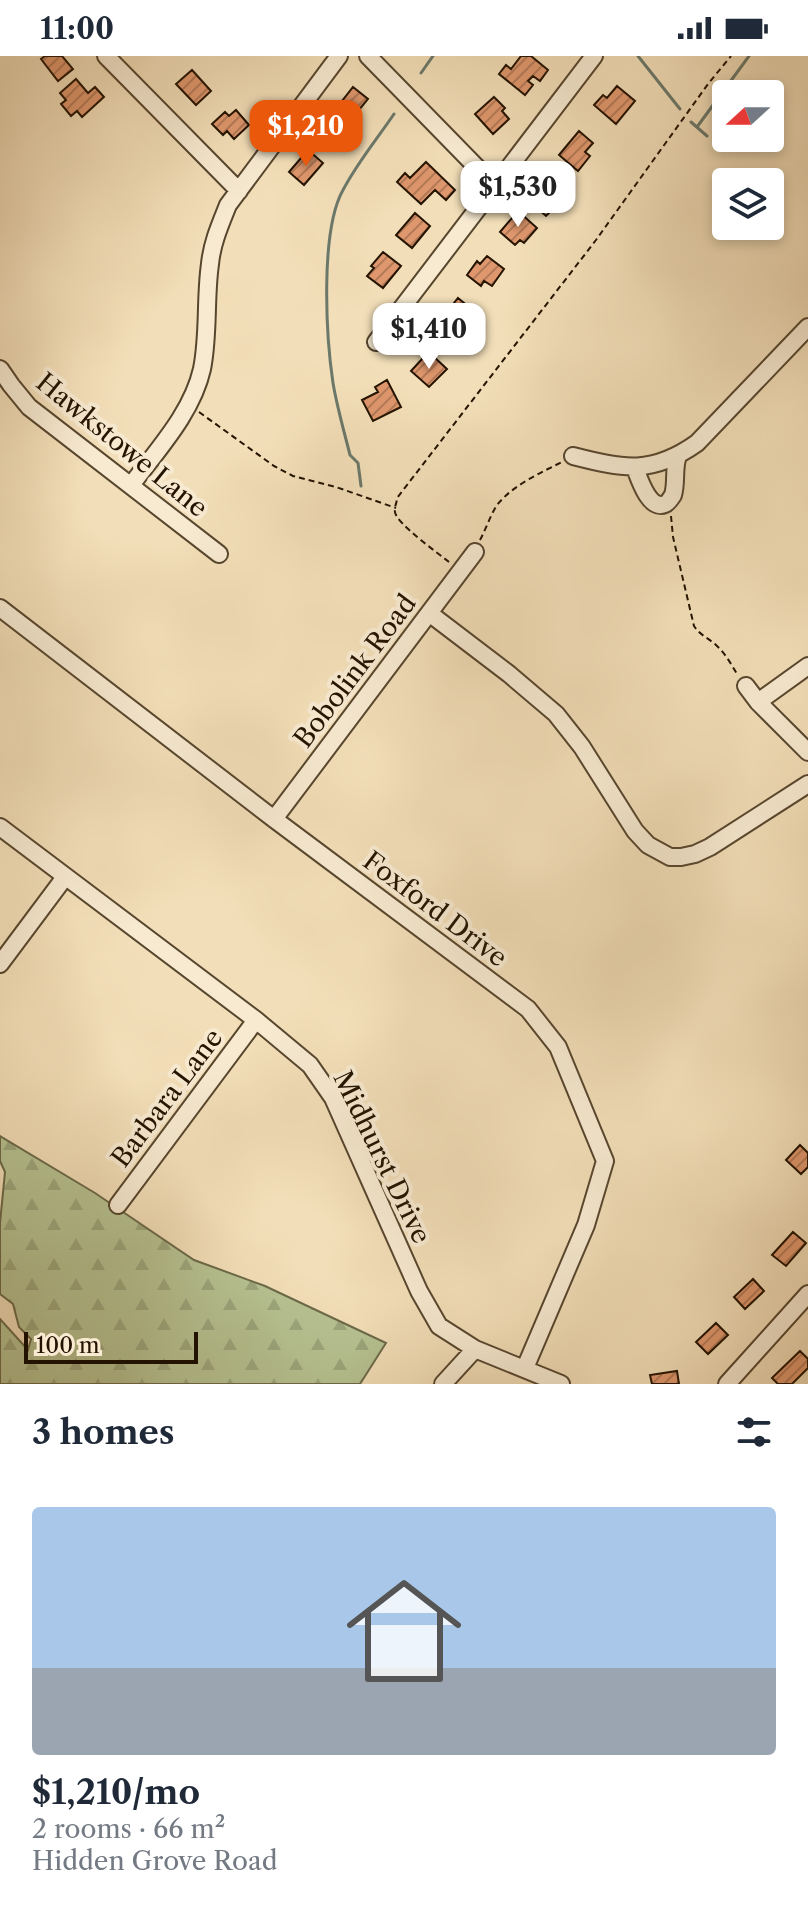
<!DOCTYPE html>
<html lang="en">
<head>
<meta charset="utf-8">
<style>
  :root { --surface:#fff; --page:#f6f6f7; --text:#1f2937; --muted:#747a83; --line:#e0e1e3; --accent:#ea580c }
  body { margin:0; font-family:"Libre Caslon Text",serif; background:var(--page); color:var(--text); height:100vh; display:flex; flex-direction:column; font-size:30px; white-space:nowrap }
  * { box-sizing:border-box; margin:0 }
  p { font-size:26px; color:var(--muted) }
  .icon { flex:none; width:44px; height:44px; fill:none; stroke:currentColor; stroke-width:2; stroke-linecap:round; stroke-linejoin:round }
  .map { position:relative; height:1328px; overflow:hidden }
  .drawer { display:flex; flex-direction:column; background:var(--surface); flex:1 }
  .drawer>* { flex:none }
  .needle { width:52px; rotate:249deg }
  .fabs { position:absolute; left:712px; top:24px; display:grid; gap:16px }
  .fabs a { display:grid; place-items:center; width:72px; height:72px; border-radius:8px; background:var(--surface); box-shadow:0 4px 12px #0003; font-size:40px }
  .scale { position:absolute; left:24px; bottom:20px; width:174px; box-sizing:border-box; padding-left:8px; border:4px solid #231300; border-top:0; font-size:22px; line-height:28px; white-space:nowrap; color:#231300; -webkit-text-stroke:6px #f7ead1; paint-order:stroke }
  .price { position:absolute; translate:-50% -68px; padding:0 18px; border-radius:16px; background:#fff; color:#222; font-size:26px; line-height:52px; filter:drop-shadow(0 2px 4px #0008) }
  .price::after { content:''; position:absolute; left:50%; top:48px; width:24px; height:18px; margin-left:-12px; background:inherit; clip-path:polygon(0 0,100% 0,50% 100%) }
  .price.on { background:var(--accent); color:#fff }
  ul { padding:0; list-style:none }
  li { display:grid; align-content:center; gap:16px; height:424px; padding:0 32px }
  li+li { border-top:2px solid var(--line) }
  li span { display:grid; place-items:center; height:248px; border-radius:8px; color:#555 }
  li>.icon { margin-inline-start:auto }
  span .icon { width:144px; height:144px; fill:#fffc; stroke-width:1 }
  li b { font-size:34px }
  h2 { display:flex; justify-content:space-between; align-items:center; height:96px; padding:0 32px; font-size:34px }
  .status { display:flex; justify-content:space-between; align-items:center; height:56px; padding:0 40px; background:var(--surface); direction:ltr }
  .status svg { height:22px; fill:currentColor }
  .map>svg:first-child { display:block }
</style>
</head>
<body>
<div class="status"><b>11:00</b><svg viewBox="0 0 49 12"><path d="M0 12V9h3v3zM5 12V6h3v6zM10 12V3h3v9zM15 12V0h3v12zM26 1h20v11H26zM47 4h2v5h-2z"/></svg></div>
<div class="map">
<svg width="808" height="1328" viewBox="0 0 808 1328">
  <defs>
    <pattern id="forest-firs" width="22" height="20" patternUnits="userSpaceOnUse" patternTransform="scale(2)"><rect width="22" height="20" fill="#b6c292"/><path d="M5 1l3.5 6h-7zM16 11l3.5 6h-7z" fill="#9ca67c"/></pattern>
    <pattern id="building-hatch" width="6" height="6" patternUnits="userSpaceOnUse" patternTransform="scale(2)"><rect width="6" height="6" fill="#df976d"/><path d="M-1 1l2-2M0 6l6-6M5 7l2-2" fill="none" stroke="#b47a57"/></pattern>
  </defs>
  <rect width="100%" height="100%" fill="#f2deb8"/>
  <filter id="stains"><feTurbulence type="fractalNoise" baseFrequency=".0025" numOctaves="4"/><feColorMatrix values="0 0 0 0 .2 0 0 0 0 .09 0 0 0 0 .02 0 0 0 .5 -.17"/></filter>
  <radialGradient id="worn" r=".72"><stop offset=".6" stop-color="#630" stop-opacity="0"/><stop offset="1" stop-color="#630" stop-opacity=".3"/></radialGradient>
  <path fill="url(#forest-firs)" stroke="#6c6a49" stroke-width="2" d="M0,1080L95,1137L194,1204L265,1230L386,1287L360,1328H0V1263L28,1294L31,1283L19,1271L13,1248L0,1238V1167L5,1116L0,1105Z"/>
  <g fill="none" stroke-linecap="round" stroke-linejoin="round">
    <path stroke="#6b786a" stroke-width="3" d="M638,0L680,53
      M421,17L433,0
      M691,66L707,80
      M697,71L749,0
      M361,430L358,407L350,399C344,375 337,351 333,327C326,280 320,175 343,134C357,107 377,83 394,58"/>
  </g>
  <path fill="url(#building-hatch)" stroke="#231300" stroke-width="2" d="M45,0H62L73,13L58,25L41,3Z
    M521,0H531L548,14L540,25L533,20L528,25L533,29L525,39L499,18L506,9L511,13Z
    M192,14L211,35L196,49L176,28Z
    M76,23L88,37L95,31L104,41L82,61L77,55L71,60L61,48L66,44L60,37Z
    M617,30L635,45L616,68L594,49L603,39L607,42Z
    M353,31L368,43L350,65L335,54Z
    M494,41L505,52L502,55L509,63L493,78L475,58Z
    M236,54L249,69L234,83L227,75L223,79L212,68L225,56L229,60Z
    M579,75L593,87L585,96L590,100L578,115L559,99Z
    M308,94L323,107L304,129L289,116Z
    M426,106L455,134L446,144L435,134L421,148L397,126L405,117L410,122Z
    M544,117L568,138L546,160L529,145L540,132L535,128Z
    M518,155L537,172L524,187L520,184L515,189L500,176Z
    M415,157L430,170L412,192L396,179Z
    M383,196L401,210L383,232L367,220L374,212L371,210Z
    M487,200L504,213L492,230L484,225L481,230L467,219L477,205L480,208Z
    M458,242L475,256L455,281L433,264L442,253L446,257Z
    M433,300L447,313L429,331L411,315L423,302L427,306Z
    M387,324L401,351L373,365L362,344L378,336L375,331Z
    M800,1089L808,1097V1111L801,1118L786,1104Z
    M793,1176L806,1187L786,1210L772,1199Z
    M753,1223L764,1235L745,1253L734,1241Z
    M716,1267L728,1279L708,1298L696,1286Z
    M800,1295L808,1303V1312L792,1328H778L772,1322Z
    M677,1315L679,1328H652L650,1319Z"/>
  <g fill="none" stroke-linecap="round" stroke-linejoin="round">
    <defs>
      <path id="minor" d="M106,0L239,135
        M368,0L496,131
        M376,286L594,0
        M0,313L11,329L29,351L219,498
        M573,400C624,413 652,419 697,387L808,271
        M635,412C639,422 649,455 665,448C668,447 671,442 673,439C677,426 673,413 678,400
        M132,428C158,393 192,357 202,313C209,278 205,243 210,208C212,187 220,169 228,149L339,0
        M0,552L274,763L528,953L558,991L605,1105L586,1169L525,1312
        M429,557L509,618L556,658L582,691L635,775L648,789L670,801H681L695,798L710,791L808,728
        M746,630L758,646L808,696
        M758,646L808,610
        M274,763L475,496
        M0,771L256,964L310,1009L333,1042L419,1235L439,1270L475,1293L561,1328
        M0,908L65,821
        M118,1149L256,964
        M443,1328L475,1293
        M727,1328L808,1238"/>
    </defs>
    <use href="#minor" stroke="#57462e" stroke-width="20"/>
    <path stroke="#231300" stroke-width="2" stroke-dasharray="6 4" stroke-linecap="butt" d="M199,356L274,410L293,420L336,431L396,452
      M671,460L673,481L694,570C700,579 708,582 716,589C725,597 731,608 737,618
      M480,484C486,473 490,460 497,449C513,429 540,417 562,406
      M449,506C439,498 396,467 395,456C394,451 397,447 397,442L596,184L708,28L731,0"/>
    <use href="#minor" stroke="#f7ead1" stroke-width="16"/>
  </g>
  <g text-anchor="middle" stroke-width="8" stroke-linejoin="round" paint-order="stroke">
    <g font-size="26" fill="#231300" stroke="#f7ead1">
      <text transform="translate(122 389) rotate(39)" y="9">Hawkstowe Lane</text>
      <text transform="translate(355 615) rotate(-53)" y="9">Bobolink Road</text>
      <text transform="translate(435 853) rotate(37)" y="9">Foxford Drive</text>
      <text transform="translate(167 1042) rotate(-53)" y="9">Barbara Lane</text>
      <text transform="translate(382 1101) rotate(64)" y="9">Midhurst Drive</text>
    </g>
  </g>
  <rect width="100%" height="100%" filter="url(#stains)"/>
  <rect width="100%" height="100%" fill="url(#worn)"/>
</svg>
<div class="fabs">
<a><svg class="needle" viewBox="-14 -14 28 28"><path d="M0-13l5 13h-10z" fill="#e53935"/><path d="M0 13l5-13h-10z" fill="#747a83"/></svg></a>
<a><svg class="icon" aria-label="layers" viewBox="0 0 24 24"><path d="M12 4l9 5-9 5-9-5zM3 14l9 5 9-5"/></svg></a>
</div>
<div class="scale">100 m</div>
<b class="price on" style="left:306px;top:112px">$1,210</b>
<b class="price" style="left:518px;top:173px">$1,530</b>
<b class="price" style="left:429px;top:315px">$1,410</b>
</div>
<section class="drawer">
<h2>3 homes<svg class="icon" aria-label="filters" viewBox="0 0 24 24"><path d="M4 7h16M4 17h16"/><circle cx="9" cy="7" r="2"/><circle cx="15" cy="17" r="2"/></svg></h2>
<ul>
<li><span style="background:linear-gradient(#a9c7e8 65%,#9aa5b1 0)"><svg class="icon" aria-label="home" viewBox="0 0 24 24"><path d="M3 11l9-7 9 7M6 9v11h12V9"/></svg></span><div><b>$1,210/mo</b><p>2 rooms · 66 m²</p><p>Hidden Grove Road</p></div></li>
</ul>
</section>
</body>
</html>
